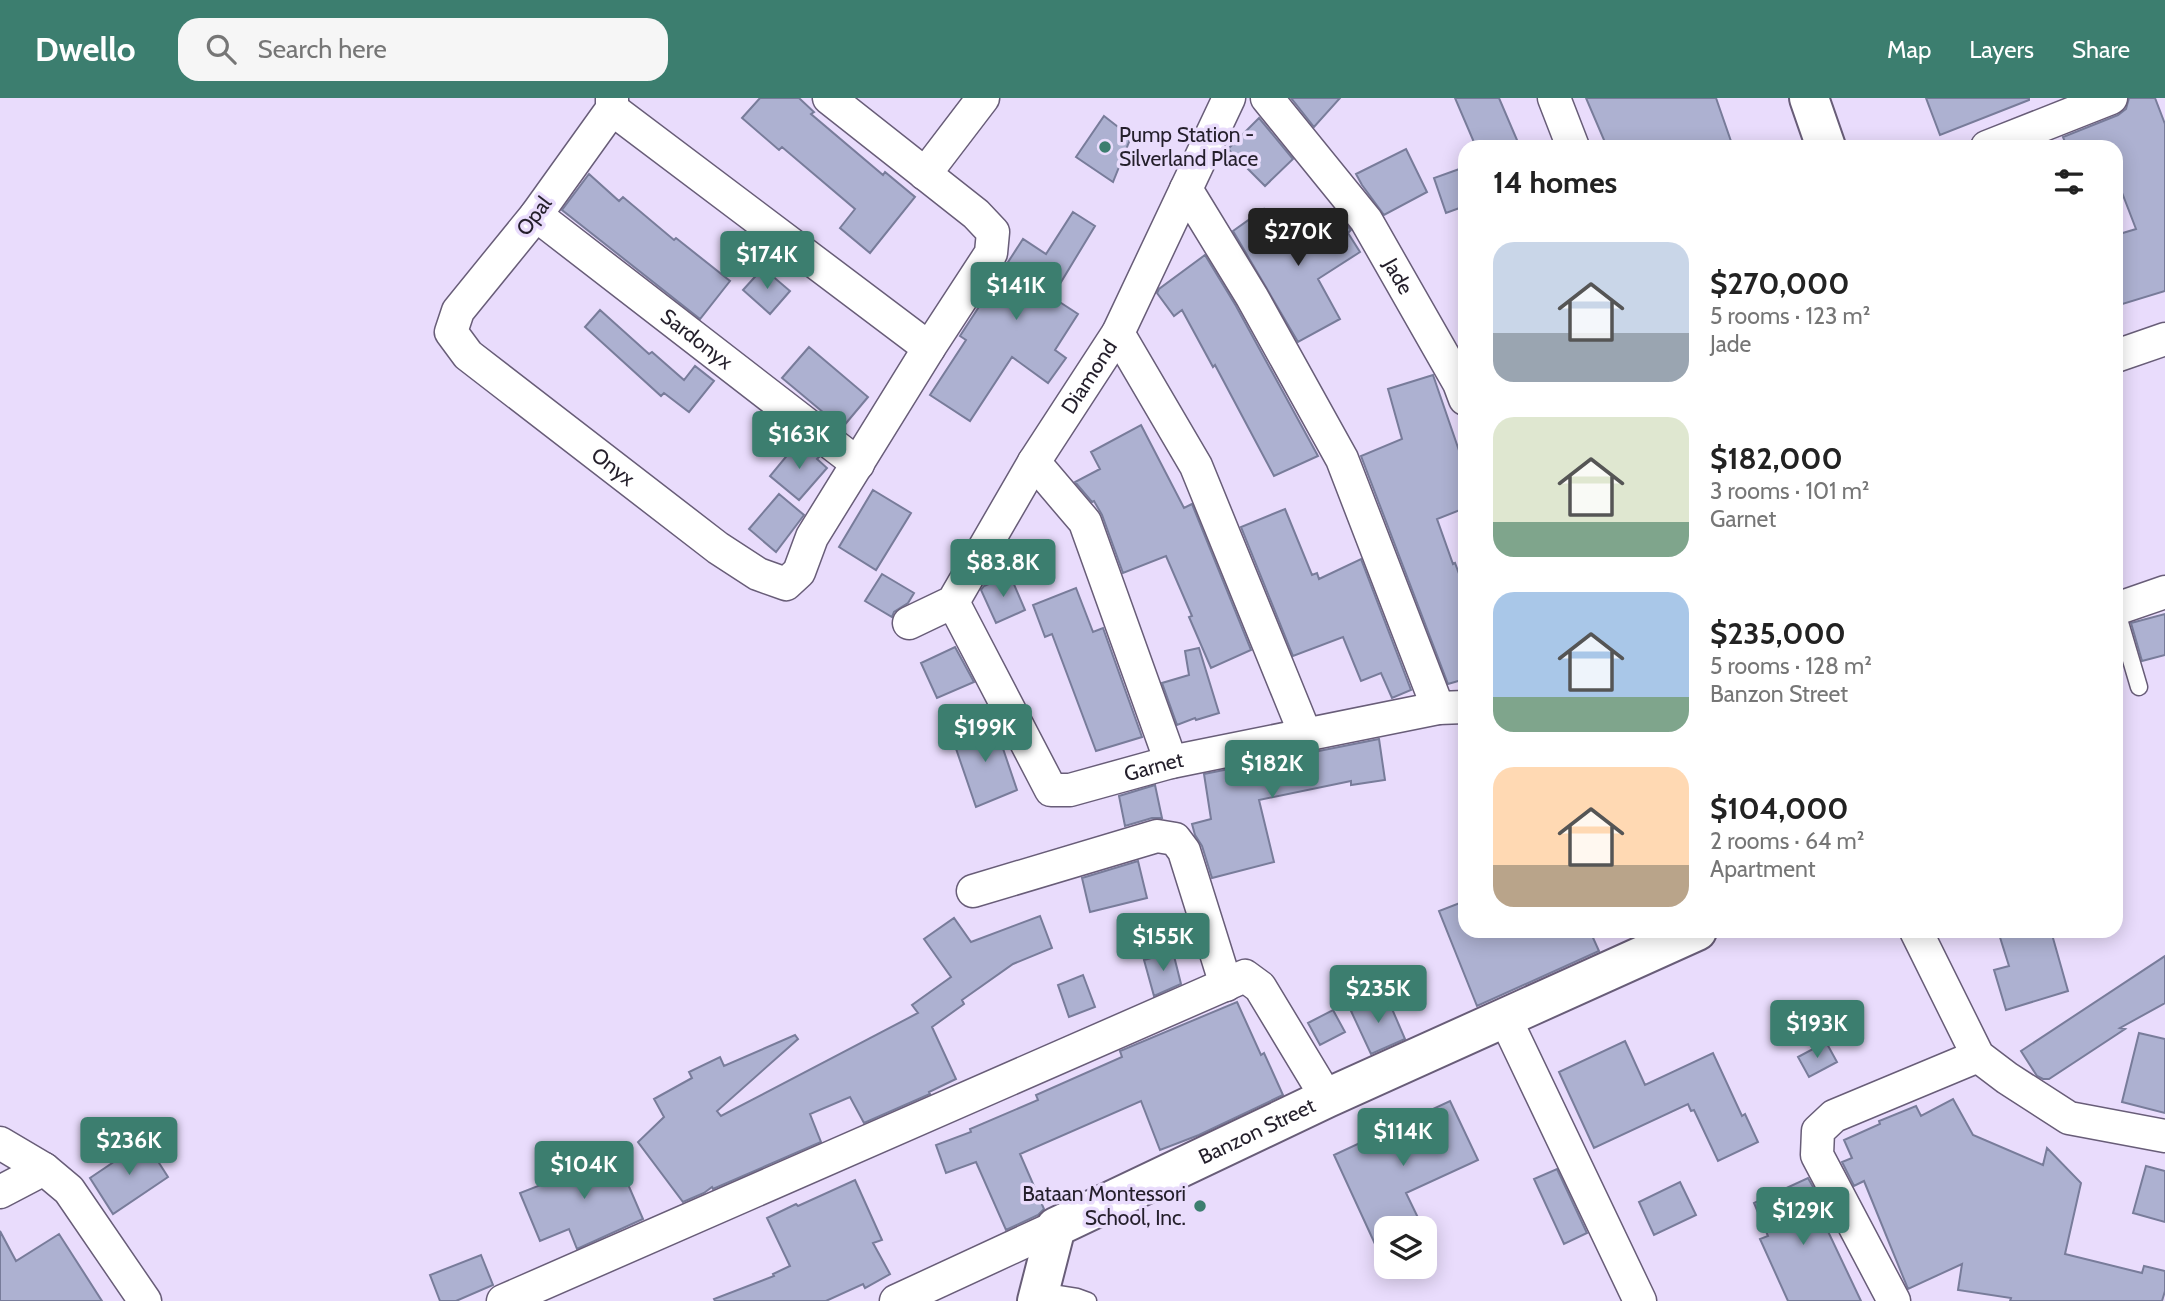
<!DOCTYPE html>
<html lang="en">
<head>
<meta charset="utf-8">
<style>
  :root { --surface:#fff; --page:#f6f6f6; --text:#222; --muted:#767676; --accent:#3c7e6f }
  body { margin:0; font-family:Cabin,sans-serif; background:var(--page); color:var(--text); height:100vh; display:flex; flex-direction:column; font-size:26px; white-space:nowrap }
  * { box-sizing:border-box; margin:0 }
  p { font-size:23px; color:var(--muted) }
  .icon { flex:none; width:38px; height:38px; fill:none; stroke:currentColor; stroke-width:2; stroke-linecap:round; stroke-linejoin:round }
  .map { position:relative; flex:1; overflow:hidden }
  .drawer { position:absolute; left:1458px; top:42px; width:665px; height:798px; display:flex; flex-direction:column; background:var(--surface); border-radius:21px; box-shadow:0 4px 18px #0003 }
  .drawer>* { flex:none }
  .buttons { position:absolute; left:1374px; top:1118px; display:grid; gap:14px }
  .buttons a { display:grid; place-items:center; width:63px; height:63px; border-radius:14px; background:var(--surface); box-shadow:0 4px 18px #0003; font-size:35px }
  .price { position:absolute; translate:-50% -60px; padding:0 16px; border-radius:7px; background:var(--accent); color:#fff; font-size:23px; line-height:46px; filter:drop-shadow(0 2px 4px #0008) }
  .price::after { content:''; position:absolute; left:50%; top:42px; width:21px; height:16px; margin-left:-10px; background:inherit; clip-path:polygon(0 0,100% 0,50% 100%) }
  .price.selected { background:#222; color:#fff }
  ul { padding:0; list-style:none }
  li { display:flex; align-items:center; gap:21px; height:175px; padding:0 35px }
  li span { display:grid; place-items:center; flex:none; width:196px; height:140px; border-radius:21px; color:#555 }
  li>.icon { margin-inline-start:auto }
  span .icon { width:84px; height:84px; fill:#fffc; stroke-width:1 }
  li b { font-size:30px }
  h2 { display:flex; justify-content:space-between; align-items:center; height:84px; padding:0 35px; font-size:30px }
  header { display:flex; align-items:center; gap:42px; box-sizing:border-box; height:98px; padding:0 35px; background:var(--accent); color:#fff }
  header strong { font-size:33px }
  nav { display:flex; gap:38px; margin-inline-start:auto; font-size:24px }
  .search { width:490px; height:63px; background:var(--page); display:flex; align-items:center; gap:18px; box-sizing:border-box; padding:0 24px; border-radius:21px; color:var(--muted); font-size:26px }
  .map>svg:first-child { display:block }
</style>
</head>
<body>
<header>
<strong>Dwello</strong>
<div class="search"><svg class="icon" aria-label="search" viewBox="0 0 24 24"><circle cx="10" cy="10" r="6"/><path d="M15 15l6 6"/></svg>Search here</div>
<nav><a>Map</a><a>Layers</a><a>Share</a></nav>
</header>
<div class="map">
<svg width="2165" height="1203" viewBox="0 0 2165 1203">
  <rect width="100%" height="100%" fill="#e9dcfc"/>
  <path fill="#adb1d1" stroke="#787c9a" stroke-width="2" d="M760,0H799L814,14L811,16L883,77L885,74L915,99L870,155L840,130L855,111L782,49L779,52L742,20Z
    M1291,0H1340L1314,29Z
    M1455,0H1499L1520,49H1476Z
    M1586,0H1716L1733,49H1607Z
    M1926,0H2029V2L1940,37Z
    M2129,0H2155L2165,26V193L2116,208V137L2136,131L2116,79V49H2067L2063,39L2118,17L2126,11Z
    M1104,18L1131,39L1113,84L1076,59Z
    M1259,20L1293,61L1265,88L1228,51Z
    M1406,51L1427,94L1384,117L1362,87L1356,76Z
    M1465,69V108L1446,115L1434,80Z
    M589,76L619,103L623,99L674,142L676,140L730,183L700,221L562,112Z
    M1264,111L1288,145L1336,114L1351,132L1348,135L1360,154L1318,181L1340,221L1298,244L1233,133Z
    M1073,114L1095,128L1052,199L1078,216L1055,252L1066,260L1048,285L1012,259L970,323L930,297L966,242L960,238L1023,141L1046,156Z
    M1205,157L1236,208L1318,358L1274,378L1215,267L1213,269L1182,212L1174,218L1157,195L1159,191Z
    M763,170L790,193L770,216L743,192Z
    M600,212L649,256L652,254L684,282L695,268L714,283L689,314L664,295L661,298L585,229Z
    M809,249L868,299L842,330L782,280Z
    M1433,277L1465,370V410L1437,421L1453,466L1455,465L1465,492V581L1448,586L1361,358L1402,341L1388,291Z
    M1141,327L1184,410L1192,406L1251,552L1211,570L1189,519L1192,518L1166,458L1123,475L1102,417L1094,403L1092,404L1075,384L1100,371L1091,354Z
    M799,343L819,359L817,361L827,370L799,402L770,378Z
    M873,392L911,415L876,472L839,449Z
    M779,396L804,417L776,454L749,431Z
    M1285,411L1312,477L1317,475L1319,481L1361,461L1411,592L1392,600L1381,575L1361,583L1343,539L1293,558L1241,429Z
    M882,476L914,495L908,505L894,514L892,519L865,503Z
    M1010,477L1025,512L996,525L981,492L984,488Z
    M1076,490L1093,534L1103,530L1142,639L1096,653L1052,536L1045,539L1033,507Z
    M2165,516V557L2142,563L2131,525Z
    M955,549L974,584L937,600L921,565Z
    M1199,550L1219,615L1196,622L1195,620L1177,627L1162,585L1189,577L1185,553Z
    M994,624L1017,692L976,709L952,639Z
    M1379,641L1385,682L1351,687V683L1259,702L1274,764L1212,780L1202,748L1195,737L1192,726L1211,721L1204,676Z
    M1155,687L1162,720H1152L1125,728L1119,698Z
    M1138,763L1147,800L1090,814L1082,780Z
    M1465,803V833H1590L1599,853L1477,908L1439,813Z
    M1040,818L1052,850L1013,866L962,902L964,906L932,929L956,981L929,994L930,996L864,1025L850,999L810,1016L821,1044L713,1091L712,1089L704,1095L683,1104L638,1044L664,1019L654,1001L692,980L689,974L720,959L724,968L795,937L798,941L717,1013L721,1018L918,915L912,907L951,879L924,841L954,820L971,844Z
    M1998,833H2051L2068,893L2006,912L1994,872L2009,868Z
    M1173,854L1181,886L1154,898L1144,862Z
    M2165,858V905L2120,930L2125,931L2049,981H2043L2037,978L2021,953Z
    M1083,877L1095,909L1069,919L1058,887Z
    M1386,897L1405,941L1371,956L1351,913Z
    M1237,904L1261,957L1264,955L1283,997L1199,1037L1160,1052L1141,1003L1020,1056L1044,1111L1038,1117L1006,1132L976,1064L946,1075L936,1047L971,1034L970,1031L1038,1002L1036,997L1122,959L1120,953Z
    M1333,912L1345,934L1320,947L1308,925Z
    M2139,935L2165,941V1015L2122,1004Z
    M1625,943L1645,987L1713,955L1742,1018L1745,1016L1758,1044L1718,1063L1694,1012L1691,1013L1688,1006L1594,1050L1559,974Z
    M1826,944L1837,964L1809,979L1798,959Z
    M1953,1001L1973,1037L2043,1067L2047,1050L2081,1085L2065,1156L2142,1175L2144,1168L2165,1173V1193L2162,1203H2010L2011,1200L1958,1192L1962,1166L1908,1191L1864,1083L1854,1088L1842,1064L1852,1060L1844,1042L1880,1026L1879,1023L1916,1008L1921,1018Z
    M1450,1003L1478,1062L1406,1095L1423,1130H1386V1156L1381,1159L1334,1057Z
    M145,1043L168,1079L113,1116L90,1080Z
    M604,1048L614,1067L618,1063L643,1121L577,1151L569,1131L540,1143L520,1095L551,1083L550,1080L578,1068L576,1064Z
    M2146,1068L2165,1073V1124L2133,1115Z
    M1557,1071L1587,1135L1564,1146L1534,1081Z
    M1808,1080L1821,1103L1815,1106L1861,1203H1788L1760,1141L1768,1138L1754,1105Z
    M855,1082L882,1142L873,1145L890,1176L865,1190L863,1186L826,1203H715L714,1201L774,1178L773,1176L790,1168L767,1120L796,1106L798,1108Z
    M1680,1084L1696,1117L1654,1137L1639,1104Z
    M0,1133L16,1163L59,1136L102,1203H0Z
    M481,1157L493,1187L456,1203H440L430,1177Z"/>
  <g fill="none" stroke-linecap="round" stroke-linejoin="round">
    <defs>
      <path id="lane" d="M2116,511L2139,589
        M1039,1193L1077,1199L1088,1203"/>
      <g id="street">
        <path id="s1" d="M612,0V11L536,117L458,213L451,234L468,257L718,450L758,476L786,486L799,474L812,439L929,250L991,155L993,134L976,116L829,0"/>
        <path id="s2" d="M1267,0L1366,122L1459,285L1465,301"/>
        <path d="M1554,0L1573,49"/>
        <path d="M612,11L929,250"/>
        <path d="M1987,49L2111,0"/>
        <path d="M925,76L983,0"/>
        <path d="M1186,91L1252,199L1342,361L1438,610"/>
        <path id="s3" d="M536,117L858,366"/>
        <path d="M1118,235L1196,368L1306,638"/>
        <path d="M2116,258L2165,241"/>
        <path d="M1034,364L1085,424L1171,664"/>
        <path id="s4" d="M953,504L1051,692H1070L1171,664L1438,610L1465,609"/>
        <path d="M2116,511L2165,494"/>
        <path id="s5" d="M909,525L953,504L1034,364L1118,235L1229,0"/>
        <path d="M973,793L1157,738L1175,741L1184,753L1226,887"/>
        <path d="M1916,833L1978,958L2007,980L2069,1020L2165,1038"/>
        <path d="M1505,920L1640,1203"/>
        <path d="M0,1045L44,1071"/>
        <path d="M0,1094L44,1071L69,1092L145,1203"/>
        <path d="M503,1203L1245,878L1260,889L1327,1000"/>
        <path d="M896,1203L1056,1129"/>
        <path d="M1894,1203L1817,1057L1818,1033L1834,1018L1978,958"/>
      </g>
      <g id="secondary">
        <path d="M1809,0L1826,49"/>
        <path id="s6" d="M1037,1203L1056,1129L1327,1000L1697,833"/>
      </g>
    </defs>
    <use href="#lane" stroke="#685d78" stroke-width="19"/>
    <use href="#street" stroke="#685d78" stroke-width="35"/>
    <use href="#secondary" stroke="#685d78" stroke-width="42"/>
    <use href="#lane" stroke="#fff" stroke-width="16"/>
    <use href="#street" stroke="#fff" stroke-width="32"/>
    <use href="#secondary" stroke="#fff" stroke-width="38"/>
  </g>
  <g fill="#3c7e6f" stroke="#e9dcfc" stroke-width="2.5">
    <circle cx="1105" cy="49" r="7"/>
    <circle cx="1200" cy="1108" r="7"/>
  </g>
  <g text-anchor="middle" stroke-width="7" stroke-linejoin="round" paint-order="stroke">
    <g font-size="21" fill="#241f2b" stroke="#e9dcfc" text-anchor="start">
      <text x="1119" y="44">Pump Station -<tspan x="1119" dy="24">Silverland Place</tspan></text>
      <text x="1186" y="1103" text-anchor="end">Bataan Montessori<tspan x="1186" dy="24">School, Inc.</tspan></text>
    </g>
    <g font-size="21" fill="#241f2b" stroke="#e9dcfc">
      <text transform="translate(534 118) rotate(-53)" y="7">Opal</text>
      <text dy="7" stroke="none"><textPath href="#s2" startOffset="222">Jade</textPath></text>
      <text dy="7" stroke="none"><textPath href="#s3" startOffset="203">Sardonyx</textPath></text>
      <text dy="7" stroke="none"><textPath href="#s5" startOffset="312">Diamond</textPath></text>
      <text dy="7" stroke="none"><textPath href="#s1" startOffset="499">Onyx</textPath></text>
      <text dy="7" stroke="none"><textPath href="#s4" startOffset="318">Garnet</textPath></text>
      <text dy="7" stroke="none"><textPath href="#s6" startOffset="299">Banzon Street</textPath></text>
    </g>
  </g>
</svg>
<div class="buttons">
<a><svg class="icon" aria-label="layers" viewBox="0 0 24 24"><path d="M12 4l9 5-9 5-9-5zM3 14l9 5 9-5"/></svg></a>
</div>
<b class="price selected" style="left:1298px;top:170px">$270K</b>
<b class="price" style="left:767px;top:193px">$174K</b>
<b class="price" style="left:1016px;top:224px">$141K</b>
<b class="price" style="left:799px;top:373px">$163K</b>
<b class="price" style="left:1003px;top:501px">$83.8K</b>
<b class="price" style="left:985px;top:666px">$199K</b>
<b class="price" style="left:1272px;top:702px">$182K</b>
<b class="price" style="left:1163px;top:875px">$155K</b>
<b class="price" style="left:1378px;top:927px">$235K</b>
<b class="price" style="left:1817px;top:962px">$193K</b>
<b class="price" style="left:1403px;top:1070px">$114K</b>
<b class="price" style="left:129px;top:1079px">$236K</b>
<b class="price" style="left:584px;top:1103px">$104K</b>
<b class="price" style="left:1803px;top:1149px">$129K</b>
<section class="drawer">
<h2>14 homes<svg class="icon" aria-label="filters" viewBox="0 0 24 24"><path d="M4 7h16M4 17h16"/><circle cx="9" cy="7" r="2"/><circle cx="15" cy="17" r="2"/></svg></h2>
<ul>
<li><span style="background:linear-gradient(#c9d6e8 65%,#9aa5b1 0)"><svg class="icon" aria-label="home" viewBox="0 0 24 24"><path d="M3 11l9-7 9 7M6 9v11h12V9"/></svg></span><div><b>$270,000</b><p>5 rooms · 123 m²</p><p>Jade</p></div></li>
<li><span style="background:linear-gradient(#dfe7d0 75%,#7fa58c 0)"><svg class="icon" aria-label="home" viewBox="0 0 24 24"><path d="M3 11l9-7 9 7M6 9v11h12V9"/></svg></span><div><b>$182,000</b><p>3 rooms · 101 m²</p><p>Garnet</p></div></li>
<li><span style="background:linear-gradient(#a9c7e8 75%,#7fa58c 0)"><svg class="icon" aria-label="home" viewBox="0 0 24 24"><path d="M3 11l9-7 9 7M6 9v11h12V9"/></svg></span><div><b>$235,000</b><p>5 rooms · 128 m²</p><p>Banzon Street</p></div></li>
<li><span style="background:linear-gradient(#ffd9b3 70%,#b9a48a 0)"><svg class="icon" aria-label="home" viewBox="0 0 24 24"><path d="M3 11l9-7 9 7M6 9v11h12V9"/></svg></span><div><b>$104,000</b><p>2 rooms · 64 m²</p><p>Apartment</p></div></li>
</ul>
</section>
</div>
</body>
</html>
